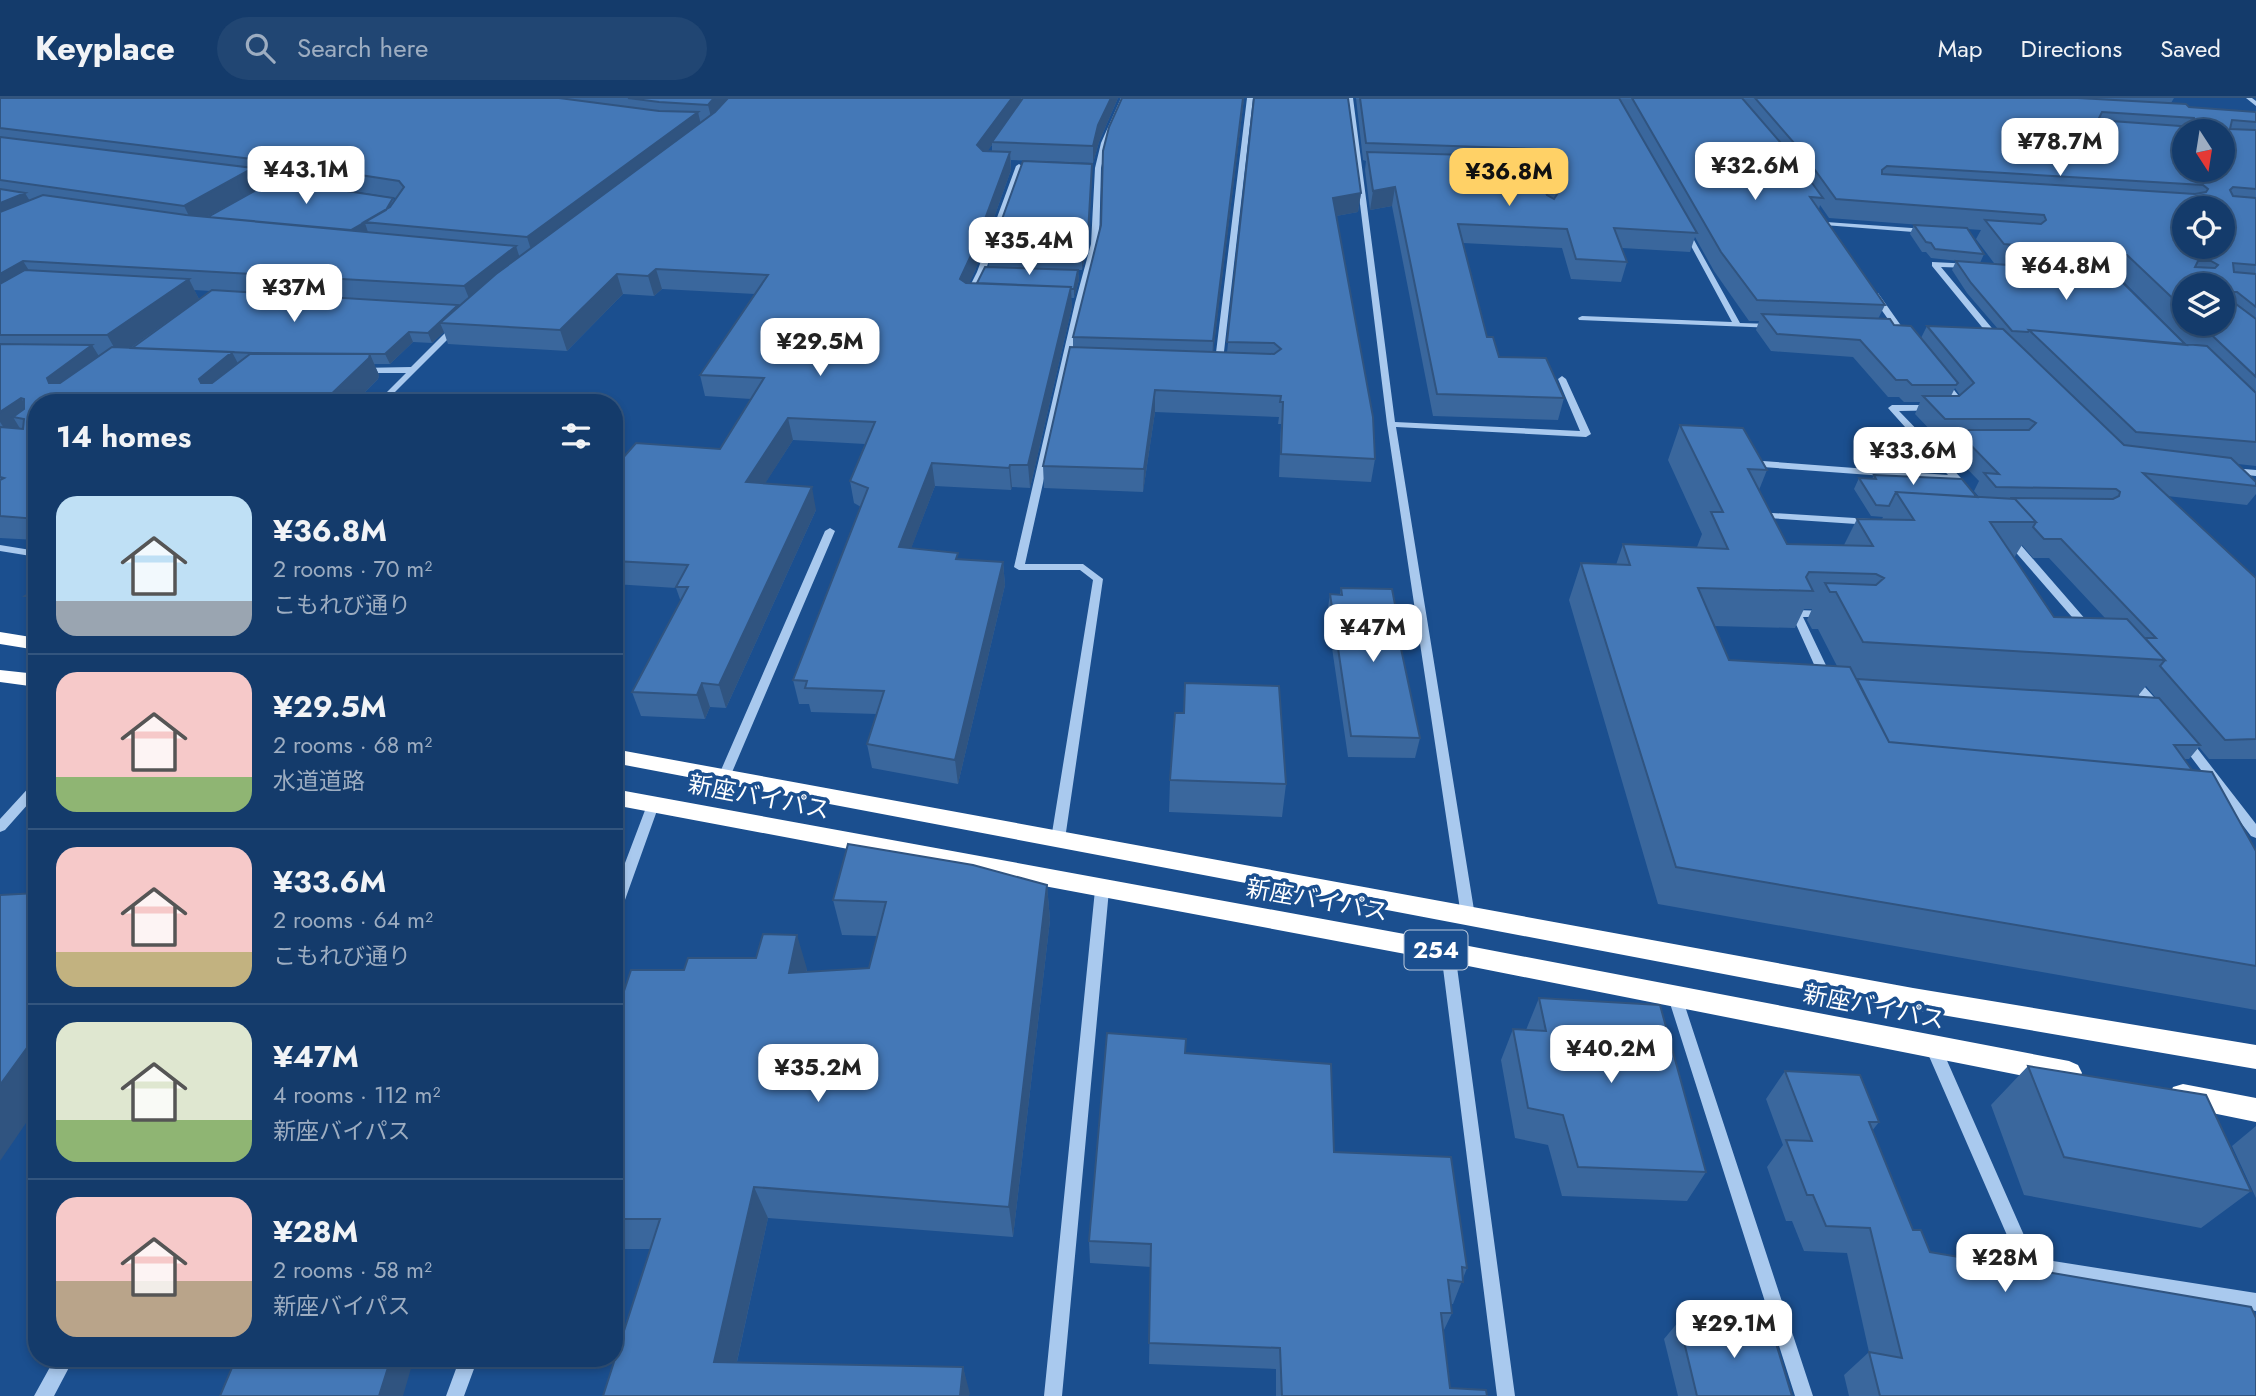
<!DOCTYPE html>
<html lang="en">
<head>
<meta charset="utf-8">
<style>
  :root { --surface:#143b6b; --page:#214673; --text:#f1f3f6; --muted:#9dadc1; --line:#33557e; --accent:#ffd166 }
  body { margin:0; font-family:Jost,"Noto Sans JP",sans-serif; background:var(--page); color:var(--text); height:100vh; display:flex; flex-direction:column; font-size:26px; white-space:nowrap }
  * { box-sizing:border-box; margin:0 }
  p { font-size:23px; color:var(--muted) }
  .icon { flex:none; width:38px; height:38px; fill:none; stroke:currentColor; stroke-width:2; stroke-linecap:round; stroke-linejoin:round }
  .map { position:relative; flex:1; overflow:hidden }
  .sheet { position:absolute; left:28px; top:296px; width:595px; height:973px; display:flex; flex-direction:column; background:var(--surface); border-radius:28px; box-shadow:0 4px 10px #0003,0 0 0 2px var(--line) }
  .sheet>* { flex:none }
  .needle { width:46px; rotate:168deg }
  .fabs { position:absolute; left:2172px; top:21px; display:grid; gap:14px }
  .fabs a { display:grid; place-items:center; width:63px; height:63px; border-radius:50%; background:var(--surface); box-shadow:0 4px 10px #0003,0 0 0 2px var(--line); font-size:35px }
  .price { position:absolute; translate:-50% -60px; padding:0 16px; border-radius:14px; background:#fff; color:#222; font-size:23px; line-height:46px; filter:drop-shadow(0 2px 4px #0008) }
  .price::after { content:''; position:absolute; left:50%; top:42px; width:21px; height:16px; margin-left:-10px; background:inherit; clip-path:polygon(0 0,100% 0,50% 100%) }
  .price.on { background:var(--accent); color:#111 }
  ul { padding:0; list-style:none }
  li { display:flex; align-items:center; gap:21px; height:175px; padding:0 28px }
  li+li { border-top:2px solid var(--line) }
  li span { display:grid; place-items:center; flex:none; width:196px; height:140px; border-radius:21px; color:#555 }
  li>.icon { margin-inline-start:auto }
  span .icon { width:84px; height:84px; fill:#fffc; stroke-width:1 }
  li b { font-size:30px }
  h2 { display:flex; justify-content:space-between; align-items:center; height:84px; padding:0 28px; font-size:30px }
  header { display:flex; align-items:center; gap:42px; box-sizing:border-box; height:98px; padding:0 35px; background:var(--surface); border-bottom:2px solid var(--line) }
  header strong { font-size:33px }
  nav { display:flex; gap:38px; margin-inline-start:auto; font-size:24px }
  .search { width:490px; height:63px; background:var(--page); display:flex; align-items:center; gap:18px; box-sizing:border-box; padding:0 24px; border-radius:38px; color:var(--muted); font-size:26px }
  .map>svg:first-child { display:block }
</style>
</head>
<body>
<header>
<strong>Keyplace</strong>
<div class="search"><svg class="icon" aria-label="search" viewBox="0 0 24 24"><circle cx="10" cy="10" r="6"/><path d="M15 15l6 6"/></svg>Search here</div>
<nav><a>Map</a><a>Directions</a><a>Saved</a></nav>
</header>
<div class="map">
<svg width="2256" height="1298" viewBox="0 0 2256 1298">
  <rect width="100%" height="100%" fill="#1b4f8f"/>
  <g fill="none" stroke-linecap="round" stroke-linejoin="round">
    <path fill="#a9c9ee" fill-rule="evenodd" d="M1121,0H1127L1107,45L1101,70L1099,146L1083,205L1025,466H1083L1103,481L1065,741L1063,744H1053L1051,741L1093,482L1080,472H1019L1014,469L1075,205L1091,146L1095,70L1101,45Z
      M1247,0H1253L1222,271L1218,274L1214,271Z
      M1347,0H1353L1395,324L1580,333L1558,281L1562,278L1566,281L1591,336L1586,339L1396,329L1475,818L1473,822L1468,824L1463,822L1461,818L1387,326Z
      M2246,0H2252L2256,3V8Z
      M1019,66L1022,68L985,174L972,200H966L965,198L977,174L1016,68Z
      M244,80L285,85L288,87L285,89L242,83V81Z
      M1826,124L1926,131L1929,133L1926,135L1824,127L1823,126Z
      M1686,131L1689,133L1740,225L1772,226H1775V230L1579,222L1578,220L1582,218L1732,224L1683,133Z
      M1932,164L1973,166L1974,168L1970,170L1941,169L2001,241V245H1995L1932,168Z
      M1872,195H1878L1909,239L1908,241H1902L1871,197Z
      M453,227L460,229L385,304H377L406,275H362L359,274V270L411,269Z
      M1944,282L1947,283L1962,302L1953,312L1899,313L1926,341L1967,342L1969,344L1964,347H1931L1970,390V394H1964L1953,383L1749,368L1744,365L1749,362L1948,377L1888,310L1892,307H1948L1953,302L1940,285Z
      M2232,370L2256,372V378L2229,375V371Z
      M1756,414L1871,421L1876,424L1871,427L1753,419L1751,417Z
      M830,430L835,433L730,679L728,682H720L718,679L825,433Z
      M2009,437L2013,438L2093,530L2095,532L2093,534H2085L2005,442L2004,440Z
      M0,447L37,453V459L0,453Z
      M1796,512L1826,513L1831,516L1826,519H1803L1833,582L1831,585H1823L1821,582L1791,515Z
      M2130,576L2134,577L2162,608L2164,611L2162,614H2154L2126,583L2124,580Z
      M2186,640L2190,641L2256,726V740L2251,738L2182,647L2180,644L2182,641Z
      M37,684V696L5,732L0,734V721L33,685Z
      M653,702L658,704L659,707L621,813L619,817L614,818V794L647,707L648,704Z
      M1102,787L1107,788L1109,792L1062,1298H1044L1095,792L1097,788Z
      M1448,848L1453,850L1455,854L1515,1298H1497L1441,854L1443,850Z
      M1675,893L1680,895L1682,899L1813,1298H1795L1668,899L1670,895Z
      M1933,942L1938,944L1941,949L2034,1160L2256,1195V1213L2023,1174L1925,949L1928,944Z
      M55,1260H74L54,1298H34Z
      M460,1260H478L464,1298H446Z"/>
    <path fill="#fff" fill-rule="evenodd" d="M0,534L37,540V552L0,546Z
      M0,572L37,576V589L0,584Z
      M614,651L1913,890L2256,947V971L1913,912L614,665Z
      M614,691L1448,844L2069,963L2078,967L2082,975L2078,983L2069,987L1448,864L614,707Z
      M2183,986L2256,1000V1024L2173,1007L2169,998L2173,989Z"/>
  </g>
  <path fill="#3a679d" fill-rule="evenodd" d="M0,0H1118L1099,44L1093,65L1011,62V72L975,173L969,185H977L989,169L988,160L1092,75L1088,146L1082,172H1078L1079,182L1074,200H1071L1072,209L1030,390L1012,389L1011,392L935,388L911,450L958,461L1003,464L1005,487L958,686L872,670L867,646L877,616L811,614L809,606H799L793,582L861,409L854,405L850,383L865,346L793,342L765,385L816,412L726,610L710,609L705,621L641,618L632,594L681,504L676,490L614,486V370L720,351L751,301L705,298L700,277L755,196L662,191L654,198L623,196L567,253L448,246L444,234L432,245L413,244L390,266H374L379,277L378,281L355,304H37V442L0,440ZM992,47V53H987ZM257,79L277,81L396,100L394,103L393,100L262,89ZM194,192L211,193L199,201Z
    M1122,0H1244L1213,254L1227,255L1254,0L1361,95L1358,114L1336,118L1375,361L1371,384L1279,379L1281,326H1278L1279,319L1155,314L1143,394L1044,390L1043,368L1073,249V239L1101,127Z
    M1356,0H2174L2171,5L2189,9L2256,14V368L2238,366L2256,384V396L2247,407L2167,398L2256,480V661H2209L2199,649L2189,661H2184L2256,753V912L1658,806L1569,502L1581,465L1616,467L1623,446L1697,449L1702,436L1668,362L1680,327L1767,372L1759,392L1787,446L1844,447L1857,421H1882L1883,419L1871,418L1854,391L1859,380L1872,381L1874,377L1979,399L1974,393L1979,383L1947,350L1953,338H1936L1915,316L1920,304H1904L1899,299H1888L1853,259L1771,253L1756,232L1759,223H1749L1714,173L1695,139L1690,154L1622,150L1627,164L1621,184L1571,181L1562,150L1463,145L1487,239L1499,259L1564,300L1558,322L1433,318L1392,108L1370,112L1365,72L1366,63L1363,62ZM1820,107L1829,120L1934,128L1914,127L1910,136L1922,154H1926L1931,160L1976,165L1956,163L1952,172L1967,195L1998,231L1927,228L1921,240L1878,221L1885,207L1819,111ZM1967,131L1981,132L1976,141L1994,165H1980L1984,156ZM2114,176H2116L2187,247ZM2184,187L2222,226H2184ZM1955,290L1960,297L1959,298H1951ZM2022,447L2033,460H2049L2105,520L2054,519L2014,460ZM1804,511H1812L1807,522L1812,531H1818L1837,568L1729,562L1714,528L1795,530ZM2146,588L2156,600L2137,599Z
    M37,490V513L25,498Z
    M1341,490L1399,527L1398,534L1420,640L1415,660L1348,659L1327,516L1330,496H1340Z
    M1170,682L1286,686L1282,719L1169,714Z
    M1047,787L1050,822L1013,1139L768,1120L737,1264L963,1269L969,1298H603L651,1151H614V923L807,871V874L869,870L877,838L842,837L833,802Z
    M1539,900L1706,1074L1687,1103L1562,1098L1548,1047L1515,1040L1501,962L1513,931L1526,932Z
    M1185,955L1334,1054L1467,1170L1453,1206H1451L1452,1215L1443,1234L1450,1290L1487,1298H1276V1271L1149,1266L1151,1169L1090,1165L1089,1143Z
    M2028,968L2251,1093L2201,1130L2024,1097L1991,1007Z
    M1785,973L1879,1024L1872,1033L1913,1132L1930,1154L2256,1298H1849L1844,1277L1869,1254L1847,1155L1804,1153L1792,1123H1786L1767,1069L1783,1047L1766,1001Z
    M2256,1028V1100L2232,1048Z
    M1679,1223L1792,1298H1678L1664,1241Z"/>
  <path fill="#305480" d="M714,0H732L712,23L708,7Z
    M1012,0H1021L1022,5L992,44V47L979,65L977,47Z
    M1111,0H1118L1099,44L1093,65V48L1098,27Z
    M1243,0H1244L1212,264L1213,243Z
    M698,14L702,31L533,158L527,139Z
    M1010,54L1011,72L975,173L962,201L960,181Z
    M1092,66L1088,146L1082,172V163Z
    M253,70L262,89L193,126L184,108Z
    M1395,89L1392,108L1370,112L1373,93Z
    M25,95L36,113L0,128V105Z
    M1361,95L1358,114L1331,119L1333,100Z
    M365,125L368,134L350,132Z
    M516,148L522,167L472,208L464,188Z
    M23,163L35,182L0,204V176Z
    M656,171L662,191L654,198L648,178Z
    M1078,172L1079,182L1074,200V191Z
    M617,176L623,196L567,253L560,232Z
    M189,181L199,201L119,258L107,237Z
    M1071,189L1072,209L1030,390L1028,367Z
    M458,207L462,217L440,225L444,234L432,245L428,235Z
    M409,234L413,244L390,266L385,256Z
    M92,247L105,268L62,304L49,285L47,280Z
    M232,254L243,275L212,304L199,281Z
    M370,256L379,277L378,281L355,304H323Z
    M1155,292V314L1143,394L1144,371Z
    M21,300L36,322L13,319L21,332L10,339L0,324V314Z
    M788,320L793,342L752,406L746,384Z
    M932,365L935,388L903,472L899,449Z
    M1010,367L1012,389L1011,392L1009,370Z
    M812,389L816,412L726,610L719,587Z
    M1003,464L1005,487L958,686L955,662Z
    M702,585L710,609L705,621L697,597Z
    M1047,787L1050,822L1013,1139L1009,1109Z
    M797,837L807,871L800,909L789,875Z
    M37,936V1009L0,1063V987Z
    M754,1089L768,1120L731,1291L714,1264Z
    M391,1260H414L403,1298H379Z
    M963,1269L970,1296L969,1298H960Z"/>
  <path fill="#4478b7" stroke="#305480" stroke-width="2" fill-rule="evenodd" d="M0,0H559L659,13L698,14L527,139L364,124L390,109L404,89L399,83L269,63L0,30Z
    M628,0H714L708,7L659,4Z
    M728,0H1012L977,47L983,53L1010,54L973,153L960,181L966,185L1071,189L1028,367H1010L1009,370L932,365L899,449L958,455L956,461L1003,464L955,662L867,646L884,593L805,590L807,583L793,582L868,390L850,383L875,324L788,320L746,384L812,389L719,587L702,585L697,597L632,594L688,489H676L688,467L614,463V370L636,345L720,351L764,280L700,277L768,177L656,171L648,178L617,176L560,232L440,225L496,176L715,14Z
    M1023,0H1111L1098,27L1093,48L992,44Z
    M1122,0H1243L1213,243L1073,239L1101,127L1103,53L1109,29Z
    M1254,0H1348L1361,95L1333,100L1373,319L1375,361L1281,356L1283,304H1280L1281,298L1155,292L1144,371L1043,368L1070,249L1274,256L1281,251L1274,245L1227,244Z
    M1360,0H1619L1697,135L1614,130L1627,164L1576,161L1567,131L1458,126L1487,239H1493L1499,259L1546,260L1564,300L1437,296L1395,89L1373,93L1367,54L1532,59L1547,97L1554,101L1558,95L1538,51L1366,45Z
    M1632,0H1742L1793,59L1823,100L1810,99L1885,207L1757,202L1721,154Z
    M1755,0H2078L2186,6L2189,9L2256,14V24L2232,22L2230,31L2256,32V91L2233,89L2230,92L2233,98L2256,100V167L2233,165L2234,174L2256,176V209L2237,194H2233L2232,203L2256,221V279L2200,226H2222V187H2184V211L2127,157L2004,146L1985,122L2041,126L2046,122L2044,117L1836,101L1802,54ZM2102,14L2194,20L2196,27L2194,29L2098,22ZM2184,33H2222V72H2184ZM1887,68L2203,87L2208,91L2206,94L2195,96L1882,76V72ZM2184,110H2222V149H2184ZM2198,163H2211L2218,167L2215,170L2195,169Z
    M0,39L253,70L184,108L0,82Z
    M1023,63L1092,66L1088,136L1082,163L988,160Z
    M274,82L393,100L386,112L351,132L208,119Z
    M0,91L25,95L0,105Z
    M43,97L186,117L516,148L464,188L23,163L0,176V114Z
    M1914,127L1967,130L1984,156L1935,151L1931,145L1926,144Z
    M1956,163L2113,175L2186,247L2029,232L2028,234L2012,233L1971,185Z
    M985,169L1078,172L1074,191H1071V189L977,185Z
    M25,172L189,181L107,237H0V186Z
    M212,192L458,207L428,235L409,234L385,256L253,255L132,250Z
    M1762,216L1890,221L1894,227L1911,228L1958,285L1956,287H1912L1907,282H1896L1860,242L1777,236Z
    M1927,228L2003,231L2124,347L2231,360L2256,384V388L2143,375L2256,480V641L2225,642L2160,568L2165,562L2145,540H2156L2061,441H2044L2033,429L2036,424L2015,401L2010,400L2113,401L2119,398L2120,394L2116,391L1996,389L1984,375L1999,376L1956,332H2029L2036,325L2029,321H1945L1923,298H1959L1974,285Z
    M2029,232L2207,248L2256,295V344L2136,334Z
    M0,246L92,247L47,280L49,285H60L112,249L232,254L199,281L201,285H212L250,256H370L369,260L323,304H37V421L0,418V382L4,380L0,379V329L23,331L24,321L13,319L24,311V301L21,300L0,314Z
    M1680,327L1743,330L1767,372L1748,371L1787,446L1873,448L1857,421L1914,422L1896,394L2015,401L2036,424H1990L2054,519L2127,521L2165,562L1863,544L1836,494H1830L1825,485L1876,487L1884,480L1876,476L1809,474L1806,479L1813,493L1698,490L1729,562L1850,569L1889,644L2212,674L2256,753V868L1676,769L1581,465L1630,467L1623,446L1728,451L1711,414H1723Z
    M1874,377L1962,381L1977,399L1896,394L1889,408L1876,407L1859,380L1876,381Z
    M37,490V499L25,498Z
    M1341,490L1392,491L1399,527H1396L1420,640L1351,638L1330,496L1342,497Z
    M1857,581L2159,600L2200,647H2174L2192,672L1889,644Z
    M1185,585L1279,588L1286,686L1170,682L1175,615H1184Z
    M848,746L973,767L1047,787L1009,1109L754,1089L714,1264L963,1269L960,1298H603L660,1121H614V923L631,872H684L688,860H756L763,836L797,837L789,875L869,870L886,804L833,802Z
    M37,795V936L0,987V797Z
    M1539,900L1660,907L1706,1074L1578,1069L1563,1017L1528,1010L1513,931L1546,933Z
    M1107,935L1186,941L1185,955L1331,966L1334,1054L1451,1059L1467,1170L1462,1169L1463,1184L1448,1182L1452,1215H1441L1450,1290L1486,1292L1487,1298H1282L1280,1250L1149,1245L1151,1146L1089,1143Z
    M2028,968L2206,997L2251,1093L2064,1059Z
    M1785,973L1860,977L1879,1024H1869L1913,1132H1921L1930,1154L2251,1209L2256,1220V1298H1880L1869,1254L1902,1260L1870,1130L1826,1128L1813,1097H1807L1786,1042L1812,1043Z
    M1679,1223L1771,1229L1792,1298H1697Z
    M236,1260H391L379,1298H220Z"/>
  <g text-anchor="middle" stroke-width="7" stroke-linejoin="round" paint-order="stroke">
    <rect fill="#1b4f8f" stroke="#bbcadd" stroke-width="2" x="1404.5" y="832.5" width="63" height="39" rx="5"/>
    <g font-size="23" font-weight="bold" fill="#fff">
      <text x="1436" y="860">254</text>
    </g>
    <g font-size="24" fill="#fff" stroke="#1b4f8f">
      <text transform="translate(759 699) rotate(11)" y="8">新座バイパス</text>
      <text transform="translate(1317 802) rotate(10)" y="8">新座バイパス</text>
      <text transform="translate(1874 909) rotate(11)" y="8">新座バイパス</text>
    </g>
  </g>
</svg>
<div class="fabs">
<a><svg class="needle" viewBox="-14 -14 28 28"><path d="M0-13l5 13h-10z" fill="#e53935"/><path d="M0 13l5-13h-10z" fill="#9dadc1"/></svg></a>
<a><svg class="icon" aria-label="locate" viewBox="0 0 24 24"><circle cx="12" cy="12" r="6"/><path d="M12 2v4M12 18v4M2 12h4M18 12h4"/></svg></a>
<a><svg class="icon" aria-label="layers" viewBox="0 0 24 24"><path d="M12 4l9 5-9 5-9-5zM3 14l9 5 9-5"/></svg></a>
</div>
<b class="price" style="left:2060px;top:80px">¥78.7M</b>
<b class="price" style="left:1755px;top:104px">¥32.6M</b>
<b class="price" style="left:306px;top:108px">¥43.1M</b>
<b class="price on" style="left:1509px;top:110px">¥36.8M</b>
<b class="price" style="left:1029px;top:179px">¥35.4M</b>
<b class="price" style="left:2066px;top:204px">¥64.8M</b>
<b class="price" style="left:294px;top:226px">¥37M</b>
<b class="price" style="left:820px;top:280px">¥29.5M</b>
<b class="price" style="left:1913px;top:389px">¥33.6M</b>
<b class="price" style="left:1373px;top:566px">¥47M</b>
<b class="price" style="left:1611px;top:987px">¥40.2M</b>
<b class="price" style="left:818px;top:1006px">¥35.2M</b>
<b class="price" style="left:2005px;top:1196px">¥28M</b>
<b class="price" style="left:1734px;top:1262px">¥29.1M</b>
<section class="sheet">
<h2>14 homes<svg class="icon" aria-label="filters" viewBox="0 0 24 24"><path d="M4 7h16M4 17h16"/><circle cx="9" cy="7" r="2"/><circle cx="15" cy="17" r="2"/></svg></h2>
<ul>
<li><span style="background:linear-gradient(#bfe0f5 75%,#9aa5b1 0)"><svg class="icon" aria-label="home" viewBox="0 0 24 24"><path d="M3 11l9-7 9 7M6 9v11h12V9"/></svg></span><div><b>¥36.8M</b><p>2 rooms · 70 m²</p><p>こもれび通り</p></div></li>
<li><span style="background:linear-gradient(#f6c9c9 75%,#8fb573 0)"><svg class="icon" aria-label="home" viewBox="0 0 24 24"><path d="M3 11l9-7 9 7M6 9v11h12V9"/></svg></span><div><b>¥29.5M</b><p>2 rooms · 68 m²</p><p>水道道路</p></div></li>
<li><span style="background:linear-gradient(#f6c9c9 75%,#c2b280 0)"><svg class="icon" aria-label="home" viewBox="0 0 24 24"><path d="M3 11l9-7 9 7M6 9v11h12V9"/></svg></span><div><b>¥33.6M</b><p>2 rooms · 64 m²</p><p>こもれび通り</p></div></li>
<li><span style="background:linear-gradient(#dfe7d0 70%,#8fb573 0)"><svg class="icon" aria-label="home" viewBox="0 0 24 24"><path d="M3 11l9-7 9 7M6 9v11h12V9"/></svg></span><div><b>¥47M</b><p>4 rooms · 112 m²</p><p>新座バイパス</p></div></li>
<li><span style="background:linear-gradient(#f6c9c9 60%,#b9a48a 0)"><svg class="icon" aria-label="home" viewBox="0 0 24 24"><path d="M3 11l9-7 9 7M6 9v11h12V9"/></svg></span><div><b>¥28M</b><p>2 rooms · 58 m²</p><p>新座バイパス</p></div></li>
</ul>
</section>
</div>
</body>
</html>
